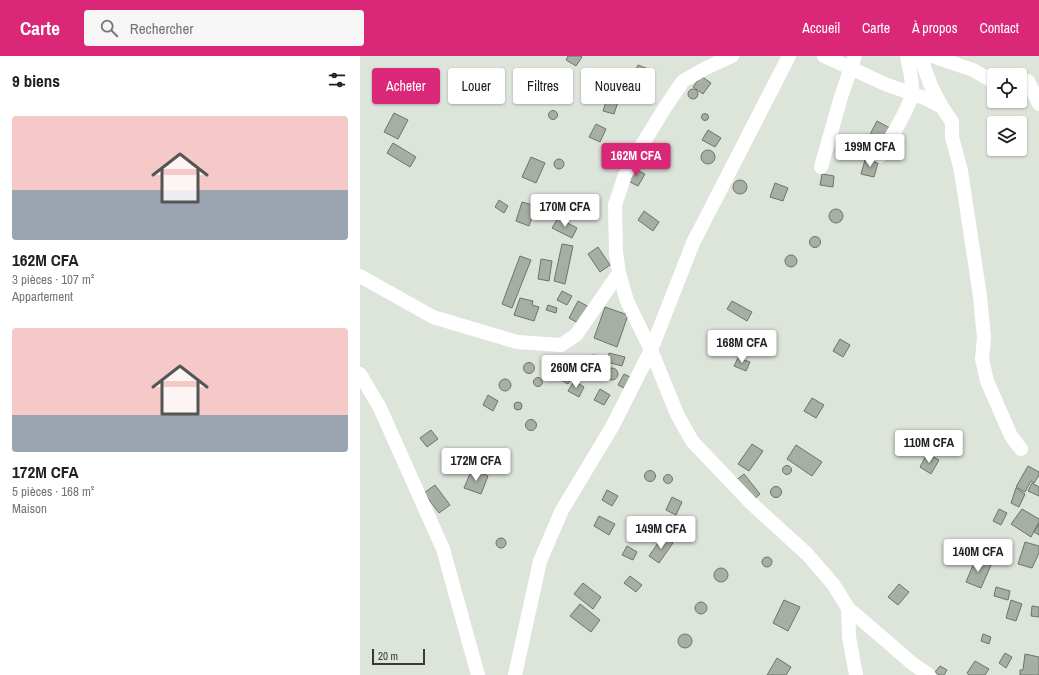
<!DOCTYPE html>
<html lang="fr">
<head>
<meta charset="utf-8">
<style>
  :root { --surface:#fff; --page:#f6f6f6; --text:#202124; --muted:#757577; --accent:#db2777 }
  body { margin:0; font-family:"Archivo Narrow",sans-serif; background:var(--page); color:var(--text); height:100vh; display:flex; flex-direction:column; font-size:15px; white-space:nowrap }
  * { box-sizing:border-box; margin:0 }
  p { font-size:13px; color:var(--muted) }
  .icon { flex:none; width:22px; height:22px; fill:none; stroke:currentColor; stroke-width:2; stroke-linecap:round; stroke-linejoin:round }
  .map { position:relative; flex:1; overflow:hidden }
  .panel { display:flex; flex-direction:column; background:var(--surface); width:360px }
  .panel>* { flex:none }
  .guide { position:absolute; left:12px; top:12px; width:380px; height:36px; display:flex; gap:8px }
  .controls { position:absolute; left:627px; top:12px; display:grid; gap:8px }
  .controls a { display:grid; place-items:center; width:40px; height:40px; border-radius:4px; background:var(--surface); box-shadow:0 1px 3px #0004; font-size:20px }
  .scale { position:absolute; left:12px; bottom:10px; width:53px; box-sizing:border-box; padding-left:4px; border:2px solid #373a36; border-top:0; font-size:11px; line-height:14px; white-space:nowrap; color:#373a36; -webkit-text-stroke:3px #dde4da; paint-order:stroke }
  .price { position:absolute; translate:-50% -34px; padding:0 9px; border-radius:4px; background:#fff; color:#222; font-size:13px; line-height:26px; filter:drop-shadow(0 1px 2px #0008) }
  .price::after { content:''; position:absolute; left:50%; top:24px; width:12px; height:9px; margin-left:-6px; background:inherit; clip-path:polygon(0 0,100% 0,50% 100%) }
  .price.active { background:var(--accent); color:#fff }
  ul { padding:0; list-style:none }
  li { display:grid; align-content:center; gap:8px; height:212px; padding:0 12px }
  li span { display:grid; place-items:center; height:124px; border-radius:4px; color:#555 }
  li>.icon { margin-inline-start:auto }
  span .icon { width:72px; height:72px; fill:#fffc; stroke-width:1 }
  li b { font-size:17px }
  h2 { display:flex; justify-content:space-between; align-items:center; height:48px; padding:0 12px; font-size:17px }
  .tag { padding:0 14px; border-radius:4px; background:var(--surface); box-shadow:0 1px 3px #0004; font-size:14px; line-height:36px }
  .tag.active { background:var(--accent); color:#fff }
  header { display:flex; align-items:center; gap:24px; box-sizing:border-box; height:56px; padding:0 20px; background:var(--accent); color:#fff }
  header strong { font-size:19px }
  nav { display:flex; gap:22px; margin-inline-start:auto; font-size:14px }
  .search { width:280px; height:36px; background:var(--page); display:flex; align-items:center; gap:10px; box-sizing:border-box; padding:0 14px; border-radius:4px; color:var(--muted); font-size:15px }
  main { display:flex; flex:1; min-height:0 }
  .map>svg:first-child { display:block }
</style>
</head>
<body>
<header>
<strong>Carte</strong>
<div class="search"><svg class="icon" aria-label="search" viewBox="0 0 24 24"><circle cx="10" cy="10" r="6"/><path d="M15 15l6 6"/></svg>Rechercher</div>
<nav><a>Accueil</a><a>Carte</a><a>À propos</a><a>Contact</a></nav>
</header>
<main>
<section class="panel">
<h2>9 biens<svg class="icon" aria-label="filters" viewBox="0 0 24 24"><path d="M4 7h16M4 17h16"/><circle cx="9" cy="7" r="2"/><circle cx="15" cy="17" r="2"/></svg></h2>
<ul>
<li><span style="background:linear-gradient(#f6c9c9 60%,#9aa5b1 0)"><svg class="icon" aria-label="home" viewBox="0 0 24 24"><path d="M3 11l9-7 9 7M6 9v11h12V9"/></svg></span><div><b>162M CFA</b><p>3 pièces · 107 m²</p><p>Appartement</p></div></li>
<li><span style="background:linear-gradient(#f6c9c9 70%,#9aa5b1 0)"><svg class="icon" aria-label="home" viewBox="0 0 24 24"><path d="M3 11l9-7 9 7M6 9v11h12V9"/></svg></span><div><b>172M CFA</b><p>5 pièces · 168 m²</p><p>Maison</p></div></li>
</ul>
</section>
<div class="map">
<svg width="679" height="619" viewBox="0 0 679 619">
  <rect width="100%" height="100%" fill="#dde4da"/>
  <path fill="#a7aea4" stroke="#6d746a" d="M208,0H221L222,1L216,10L206,4Z
    M278,9L291,14L286,28L272,22Z
    M341,20L351,27L343,38L333,31Z
    M195.5 25a4.5 4.5 0 1 1 9 0a4.5 4.5 0 1 1-9 0Z
    M328 38a5 5 0 1 1 10 0a5 5 0 1 1-10 0Z
    M247,43L258,46L254,58L243,55Z
    M188.5 59a4.5 4.5 0 1 1 9 0a4.5 4.5 0 1 1-9 0Z
    M34,57L48,64L38,83L24,76Z
    M341.5 61a3.5 3.5 0 1 1 7 0a3.5 3.5 0 1 1-7 0Z
    M517,65L530,72L517,97L504,90Z
    M236,68L246,73L240,86L229,81Z
    M348,74L361,82L355,91L342,84Z
    M33,87L56,101L50,111L27,97Z
    M341 101a7 7 0 1 1 14 0a7 7 0 1 1-14 0Z
    M299,95L309,101L303,112L293,106Z
    M171,101L185,107L176,127L162,121Z
    M194 108a5 5 0 1 1 10 0a5 5 0 1 1-10 0Z
    M505,104L518,107L514,121L501,118Z
    M274,113L285,118L278,130L268,125Z
    M462,118L474,120L473,131L460,129Z
    M373 131a7 7 0 1 1 14 0a7 7 0 1 1-14 0Z
    M415,127L428,132L423,145L410,141Z
    M139,144L148,150L144,157L135,151Z
    M162,146L176,150L169,170L156,165Z
    M469 160a7 7 0 1 1 14 0a7 7 0 1 1-14 0Z
    M284,155L299,166L293,175L278,164Z
    M198,162L217,172L212,182L192,172Z
    M449.5 186a5.5 5.5 0 1 1 11 0a5.5 5.5 0 1 1-11 0Z
    M202,188L213,190L205,228L194,225Z
    M238,191L250,209L240,216L228,198Z
    M425 205a6 6 0 1 1 12 0a6 6 0 1 1-12 0Z
    M160,200L171,204L152,252L142,248Z
    M181,203L192,205L189,225L178,223Z
    M202,235L212,240L207,249L197,244Z
    M160,242L173,245L172,249L179,251L174,265L154,259Z
    M218,245L229,251L220,268L209,262Z
    M372,245L392,256L387,265L367,253Z
    M188,249L197,252L196,257L186,254Z
    M245,251L268,259L257,291L234,282Z
    M480,283L490,289L483,301L473,295Z
    M249,297L265,301L262,310L247,306Z
    M227 306a7 7 0 1 1 14 0a7 7 0 1 1-14 0Z
    M378,302L390,306L386,315L374,310Z
    M163.5 312a5.5 5.5 0 1 1 11 0a5.5 5.5 0 1 1-11 0Z
    M203,312L214,318L208,328L197,322Z
    M246 318a6 6 0 1 1 12 0a6 6 0 1 1-12 0Z
    M264,318L274,323L268,334L258,329Z
    M173.5 326a4.5 4.5 0 1 1 9 0a4.5 4.5 0 1 1-9 0Z
    M139 329a6 6 0 1 1 12 0a6 6 0 1 1-12 0Z
    M214,325L224,331L219,341L208,335Z
    M240,333L250,339L244,349L234,344Z
    M128,339L138,345L133,355L123,349Z
    M452,342L464,349L456,362L444,355Z
    M154 350a4 4 0 1 1 8 0a4 4 0 1 1-8 0Z
    M165.5 369a5.5 5.5 0 1 1 11 0a5.5 5.5 0 1 1-11 0Z
    M71,374L78,383L67,391L60,382Z
    M392,388L403,395L389,415L378,408Z
    M436,389L462,406L452,420L427,403Z
    M567,398L579,404L571,418L560,411Z
    M422.5 414a4.5 4.5 0 1 1 9 0a4.5 4.5 0 1 1-9 0Z
    M668,410L679,416V419L674,427L671,425L665,436L656,431Z
    M112,413L128,420L121,438L104,432Z
    M284.5 420a5.5 5.5 0 1 1 11 0a5.5 5.5 0 1 1-11 0Z
    M384,418L400,438L392,445L375,425Z
    M303.5 423a4.5 4.5 0 1 1 9 0a4.5 4.5 0 1 1-9 0Z
    M672,427L679,431V440L668,435Z
    M75,429L90,449L79,457L64,437Z
    M410.5 436a5.5 5.5 0 1 1 11 0a5.5 5.5 0 1 1-11 0Z
    M656,432L665,438L659,451L651,447Z
    M247,434L258,440L252,450L242,444Z
    M312,441L322,446L316,459L306,454Z
    M639,453L647,457L641,469L633,465Z
    M662,453L679,463V466L671,481L651,468Z
    M239,460L255,468L249,479L234,470Z
    M679,468V479L674,476Z
    M303,480L313,487L299,507L289,500Z
    M136 487a5 5 0 1 1 10 0a5 5 0 1 1-10 0Z
    M665,486L679,490V497L672,512L658,508Z
    M267,490L277,496L273,504L262,499Z
    M402 506a5 5 0 1 1 10 0a5 5 0 1 1-10 0Z
    M616,502L631,509L621,532L606,526Z
    M354 519a7 7 0 1 1 14 0a7 7 0 1 1-14 0Z
    M270,520L282,529L276,536L264,527Z
    M223,527L241,541L233,553L214,538Z
    M539,528L549,536L538,549L528,541Z
    M636,531L650,535L648,544L634,540Z
    M424,544L440,551L428,575L413,567Z
    M651,544L662,548L656,565L646,562Z
    M335 552a6 6 0 1 1 12 0a6 6 0 1 1-12 0Z
    M220,548L240,564L231,576L210,560Z
    M672,550L679,551V561L671,560Z
    M623,578L631,581L629,588L621,585Z
    M318 585a7 7 0 1 1 14 0a7 7 0 1 1-14 0Z
    M645,597L652,601L646,612L639,607Z
    M665,598L679,601V619H660V614H663Z
    M417,602L431,611L426,619H407Z
    M615,605L629,613L625,619H609L607,617Z
    M580,610L587,614L584,619H579L575,616Z"/>
  <g fill="none" stroke-linecap="round" stroke-linejoin="round">
    <path stroke="#fff" stroke-width="14" d="M372,0L346,12L323,25L306,50L277,97L265,119L255,149L256,196L259,217L267,245L291,294L317,358L332,385L391,447L447,498L473,528L488,552L553,608L569,619
      M464,0L525,28L567,43L582,51
      M558,0L563,8L571,30L582,51L592,66V81L601,115L620,240L624,282L622,303L627,325L651,380L661,393
      M572,0L613,14L634,26
      M668,25L679,48
      M520,100C528,86 551,50 552,37C553,24 549,12 547,0
      M461,111L481,41L495,0
      M0,220L73,261L157,286L201,289L216,279L259,217
      M0,318L20,352L83,493L118,619
      M488,552L489,581L496,619
      M155,619L180,505L202,454L252,371L291,294L333,187L429,0"/>
  </g>
</svg>
<div class="controls">
<a><svg class="icon" aria-label="locate" viewBox="0 0 24 24"><circle cx="12" cy="12" r="6"/><path d="M12 2v4M12 18v4M2 12h4M18 12h4"/></svg></a>
<a><svg class="icon" aria-label="layers" viewBox="0 0 24 24"><path d="M12 4l9 5-9 5-9-5zM3 14l9 5 9-5"/></svg></a>
</div>
<div class="scale">20 m</div>
<b class="price" style="left:510px;top:112px">199M CFA</b>
<b class="price active" style="left:276px;top:121px">162M CFA</b>
<b class="price" style="left:205px;top:172px">170M CFA</b>
<b class="price" style="left:382px;top:308px">168M CFA</b>
<b class="price" style="left:216px;top:333px">260M CFA</b>
<b class="price" style="left:569px;top:408px">110M CFA</b>
<b class="price" style="left:116px;top:426px">172M CFA</b>
<b class="price" style="left:301px;top:494px">149M CFA</b>
<b class="price" style="left:618px;top:517px">140M CFA</b>
<div class="guide">
<a class="tag active">Acheter</a>
<a class="tag">Louer</a>
<a class="tag">Filtres</a>
<a class="tag">Nouveau</a>
</div>
</div>
</main>
</body>
</html>
